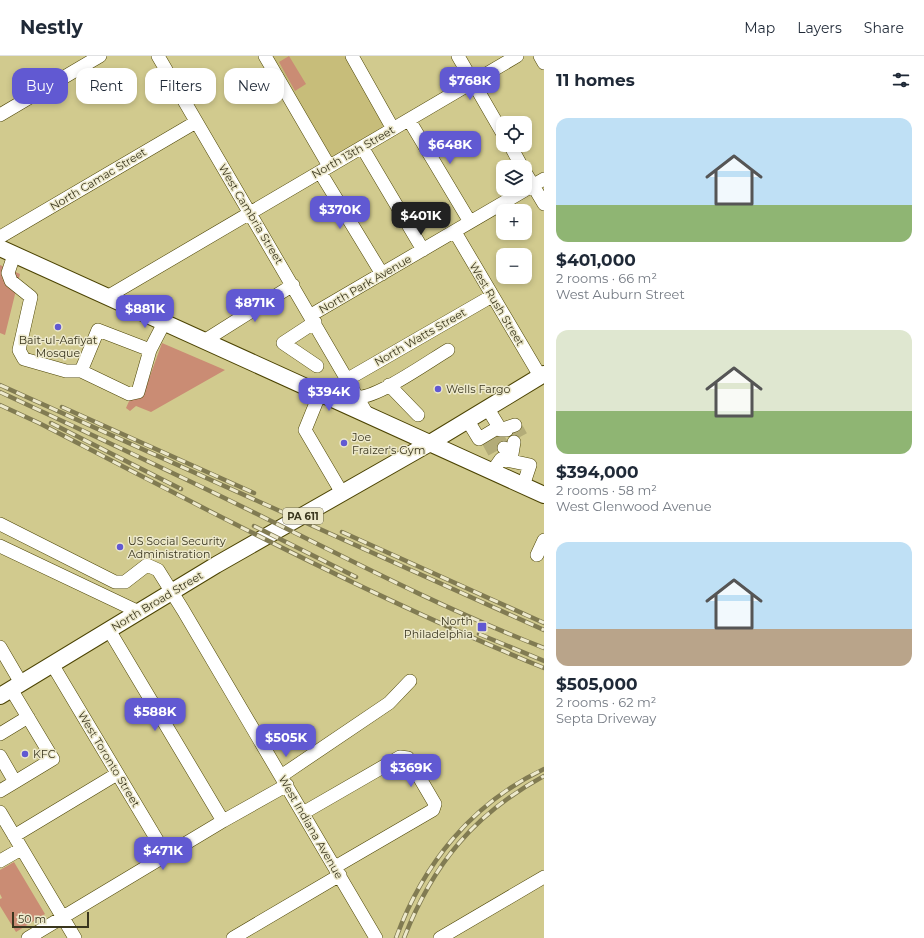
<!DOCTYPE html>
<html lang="en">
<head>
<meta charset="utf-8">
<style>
  :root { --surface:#fff; --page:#f2f2f3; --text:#1f2937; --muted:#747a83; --line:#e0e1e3; --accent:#6159d2 }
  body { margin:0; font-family:Montserrat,sans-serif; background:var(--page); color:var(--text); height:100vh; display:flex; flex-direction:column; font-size:15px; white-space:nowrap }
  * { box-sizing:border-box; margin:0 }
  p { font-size:13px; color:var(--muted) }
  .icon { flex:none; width:22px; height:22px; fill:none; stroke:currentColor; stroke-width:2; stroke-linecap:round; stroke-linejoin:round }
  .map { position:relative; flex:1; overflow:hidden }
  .side { display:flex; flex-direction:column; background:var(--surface); width:380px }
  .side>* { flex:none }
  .banner { position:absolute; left:12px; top:12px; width:380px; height:36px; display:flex; gap:8px }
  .fabs { position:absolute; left:496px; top:60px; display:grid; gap:8px }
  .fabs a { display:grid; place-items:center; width:36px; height:36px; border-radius:8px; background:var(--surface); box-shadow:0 2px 6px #0003; font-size:20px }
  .scale { position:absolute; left:12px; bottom:10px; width:77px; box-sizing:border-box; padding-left:4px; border:2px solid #3a361e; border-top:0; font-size:11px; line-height:14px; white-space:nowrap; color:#3a361e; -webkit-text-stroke:3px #ede9cc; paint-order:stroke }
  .price { position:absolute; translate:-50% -34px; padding:0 9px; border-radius:8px; background:var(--accent); color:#fff; font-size:13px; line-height:26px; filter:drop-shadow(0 1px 2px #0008) }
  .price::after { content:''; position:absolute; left:50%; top:24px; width:12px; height:9px; margin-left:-6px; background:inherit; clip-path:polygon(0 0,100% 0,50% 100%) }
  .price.on { background:#222; color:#fff }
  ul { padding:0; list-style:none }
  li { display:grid; align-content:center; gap:8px; height:212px; padding:0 12px }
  li span { display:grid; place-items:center; height:124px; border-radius:12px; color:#555 }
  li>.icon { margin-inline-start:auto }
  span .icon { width:72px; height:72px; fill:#fffc; stroke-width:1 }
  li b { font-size:17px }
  h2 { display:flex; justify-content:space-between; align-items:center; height:48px; padding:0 12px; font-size:17px }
  .pill { padding:0 14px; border-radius:12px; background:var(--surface); box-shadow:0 2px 6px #0003; font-size:14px; line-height:36px }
  .pill.on { background:var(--accent); color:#fff }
  header { display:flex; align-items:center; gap:24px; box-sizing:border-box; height:56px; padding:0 20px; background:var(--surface); border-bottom:1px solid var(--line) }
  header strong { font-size:19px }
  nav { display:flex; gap:22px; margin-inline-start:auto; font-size:14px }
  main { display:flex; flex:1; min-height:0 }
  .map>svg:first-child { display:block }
</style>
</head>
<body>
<header>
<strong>Nestly</strong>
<nav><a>Map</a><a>Layers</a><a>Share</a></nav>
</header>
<main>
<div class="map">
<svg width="544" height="882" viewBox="0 0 544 882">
  <rect width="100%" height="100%" fill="#d1ca8e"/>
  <path fill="#c7bd7a" d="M269,0H345L385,70L329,103Z"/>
  <path fill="#ca8c74" d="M289,0L306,28L295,35L279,6Z
    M0,209L20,218L5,279L0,277Z
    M162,287L225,314L151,356L136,350L130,355L126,352L130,343L143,339Z
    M14,806L45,858L16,876L0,850V843L2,842L0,838V814Z"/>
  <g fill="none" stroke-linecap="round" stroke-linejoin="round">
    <path stroke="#b3ac78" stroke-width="13" stroke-dasharray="13 6" stroke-linecap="butt" d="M515,369L522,382
      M497,380L504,392
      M488,385L495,398"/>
    <defs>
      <path id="minor" d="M158,0L367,358
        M265,0L329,110
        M352,0L393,73
        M458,0L503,78
        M540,0L544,7
        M0,59L100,0
        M409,64L470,166
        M510,89L522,111
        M362,91L423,194
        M320,116L382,218
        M525,116L544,148
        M455,176L540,320
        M0,181L196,66
        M14,199L8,217L11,225L31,241L19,294L24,303L66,315H81L129,338L138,336L150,294L164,267
        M107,241L517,0
        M311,259L544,123
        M315,266L283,287L317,310
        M204,285L293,229
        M81,315L98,274L150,294
        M348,323L492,240
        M389,329L418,359
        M320,337L305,374L342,437
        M358,341C377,342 428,306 448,294
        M468,365L479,383L499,371L488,353
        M507,374H500L515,369
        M504,392L512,398L514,386
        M492,416L501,403L530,409L523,430
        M0,468L115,526H125L147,509L158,514L183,554L376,882
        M0,490L139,556
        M537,499L544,484
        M109,574L223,765
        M0,591L21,627
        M52,608L166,799
        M11,633L53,703L15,726
        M0,678L28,661
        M0,700L15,726L0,735
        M281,720L389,647L410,625
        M0,756L75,882
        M303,757L400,701L408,702L435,748L433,754L335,811
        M14,780L117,718
        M0,805L21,793
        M28,882L223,765L287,729
        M233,882L340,819
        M440,882L544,821"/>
      <path id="major" d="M0,192L544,439
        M0,640L216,509L430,387L544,318"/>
    </defs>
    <use href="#minor" stroke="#4c4403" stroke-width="14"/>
    <use href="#major" stroke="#4c4403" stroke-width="18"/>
    <use href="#minor" stroke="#fff" stroke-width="13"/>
    <use href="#major" stroke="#fff" stroke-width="16"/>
    <defs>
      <path id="rail" d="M0,329L544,574
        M0,336C84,375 168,414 251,455C348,503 444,553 544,592
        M0,349L39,367C205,453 371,541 544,612
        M62,351L254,437
        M51,367L181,433
        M254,470L356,521
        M342,476L544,567
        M479,578L544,605
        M396,882C423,808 472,747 544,713
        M404,882C433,808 474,758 544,720"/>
    </defs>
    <use href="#rail" stroke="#817b52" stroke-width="4.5"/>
    <use href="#rail" stroke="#ede9cc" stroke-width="3" stroke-dasharray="9" stroke-linecap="butt"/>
  </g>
  <g fill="#6159d2" stroke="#ede9cc" stroke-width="1.5">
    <circle cx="58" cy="271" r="4"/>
    <circle cx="438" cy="333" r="4"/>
    <circle cx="344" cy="387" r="4"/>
    <circle cx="120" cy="491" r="4"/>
    <rect x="477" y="566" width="10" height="10" rx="2"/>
    <circle cx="25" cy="698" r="4"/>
  </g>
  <g text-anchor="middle" stroke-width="3" stroke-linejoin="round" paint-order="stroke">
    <rect fill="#ede9cc" stroke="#706c52" stroke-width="1" x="283" y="452" width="40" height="16" rx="3"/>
    <g font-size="10" font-weight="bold" fill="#3a361e">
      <text x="303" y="464">PA 611</text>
    </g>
    <g font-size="11" fill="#3a361e" stroke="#ede9cc">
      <text transform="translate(353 96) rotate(-30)" y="4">North 13th Street</text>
      <text transform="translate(98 123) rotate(-31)" y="4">North Camac Street</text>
      <text transform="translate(251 158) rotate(59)" y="4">West Cambria Street</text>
      <text transform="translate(365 228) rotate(-30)" y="4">North Park Avenue</text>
      <text transform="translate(497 248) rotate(59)" y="4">West Rush Street</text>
      <text transform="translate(420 281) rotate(-30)" y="4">North Watts Street</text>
      <text transform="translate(157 545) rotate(-31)" y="4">North Broad Street</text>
      <text transform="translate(109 703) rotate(59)" y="4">West Toronto Street</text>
      <text transform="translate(311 771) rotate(60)" y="4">West Indiana Avenue</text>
    </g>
    <g font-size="11" fill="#3a361e" stroke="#ede9cc" text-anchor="start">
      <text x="58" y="288" text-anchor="middle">Bait-ul-Aafiyat<tspan x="58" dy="13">Mosque</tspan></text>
      <text x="446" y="337">Wells Fargo</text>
      <text x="352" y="385">Joe<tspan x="352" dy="13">Fraizer's Gym</tspan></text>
      <text x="128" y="489">US Social Security<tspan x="128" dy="13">Administration</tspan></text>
      <text x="473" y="569" text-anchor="end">North<tspan x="473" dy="13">Philadelphia</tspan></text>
      <text x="33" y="702">KFC</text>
    </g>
  </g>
</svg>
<div class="fabs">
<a><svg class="icon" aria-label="locate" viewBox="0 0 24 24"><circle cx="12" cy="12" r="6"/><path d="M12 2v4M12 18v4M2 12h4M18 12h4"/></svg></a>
<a><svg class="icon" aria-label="layers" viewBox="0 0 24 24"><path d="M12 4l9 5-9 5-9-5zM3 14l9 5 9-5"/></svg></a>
<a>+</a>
<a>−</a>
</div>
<div class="scale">50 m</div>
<b class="price" style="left:470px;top:45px">$768K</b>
<b class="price" style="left:450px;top:109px">$648K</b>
<b class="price" style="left:340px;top:174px">$370K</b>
<b class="price on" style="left:421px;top:180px">$401K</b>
<b class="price" style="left:255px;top:267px">$871K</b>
<b class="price" style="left:145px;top:273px">$881K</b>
<b class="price" style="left:329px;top:356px">$394K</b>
<b class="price" style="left:155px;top:676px">$588K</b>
<b class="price" style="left:286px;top:702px">$505K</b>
<b class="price" style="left:411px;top:732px">$369K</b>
<b class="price" style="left:163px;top:815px">$471K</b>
<div class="banner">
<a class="pill on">Buy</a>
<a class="pill">Rent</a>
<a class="pill">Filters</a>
<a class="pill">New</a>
</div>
</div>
<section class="side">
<h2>11 homes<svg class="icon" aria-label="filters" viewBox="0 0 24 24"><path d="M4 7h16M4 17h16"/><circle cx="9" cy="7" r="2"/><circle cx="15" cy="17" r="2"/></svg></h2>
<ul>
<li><span style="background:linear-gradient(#bfe0f5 70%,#8fb573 0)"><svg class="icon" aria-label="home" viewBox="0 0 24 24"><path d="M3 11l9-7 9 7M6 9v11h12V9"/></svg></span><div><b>$401,000</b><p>2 rooms · 66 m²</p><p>West Auburn Street</p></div></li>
<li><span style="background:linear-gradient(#dfe7d0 65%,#8fb573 0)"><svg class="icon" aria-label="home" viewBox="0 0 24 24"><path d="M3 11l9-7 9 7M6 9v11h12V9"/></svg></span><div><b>$394,000</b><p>2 rooms · 58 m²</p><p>West Glenwood Avenue</p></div></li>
<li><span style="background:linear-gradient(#bfe0f5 70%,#b9a48a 0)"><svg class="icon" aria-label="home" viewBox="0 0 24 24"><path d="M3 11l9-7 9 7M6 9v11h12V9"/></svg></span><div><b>$505,000</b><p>2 rooms · 62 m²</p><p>Septa Driveway</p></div></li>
</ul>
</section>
</main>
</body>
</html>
